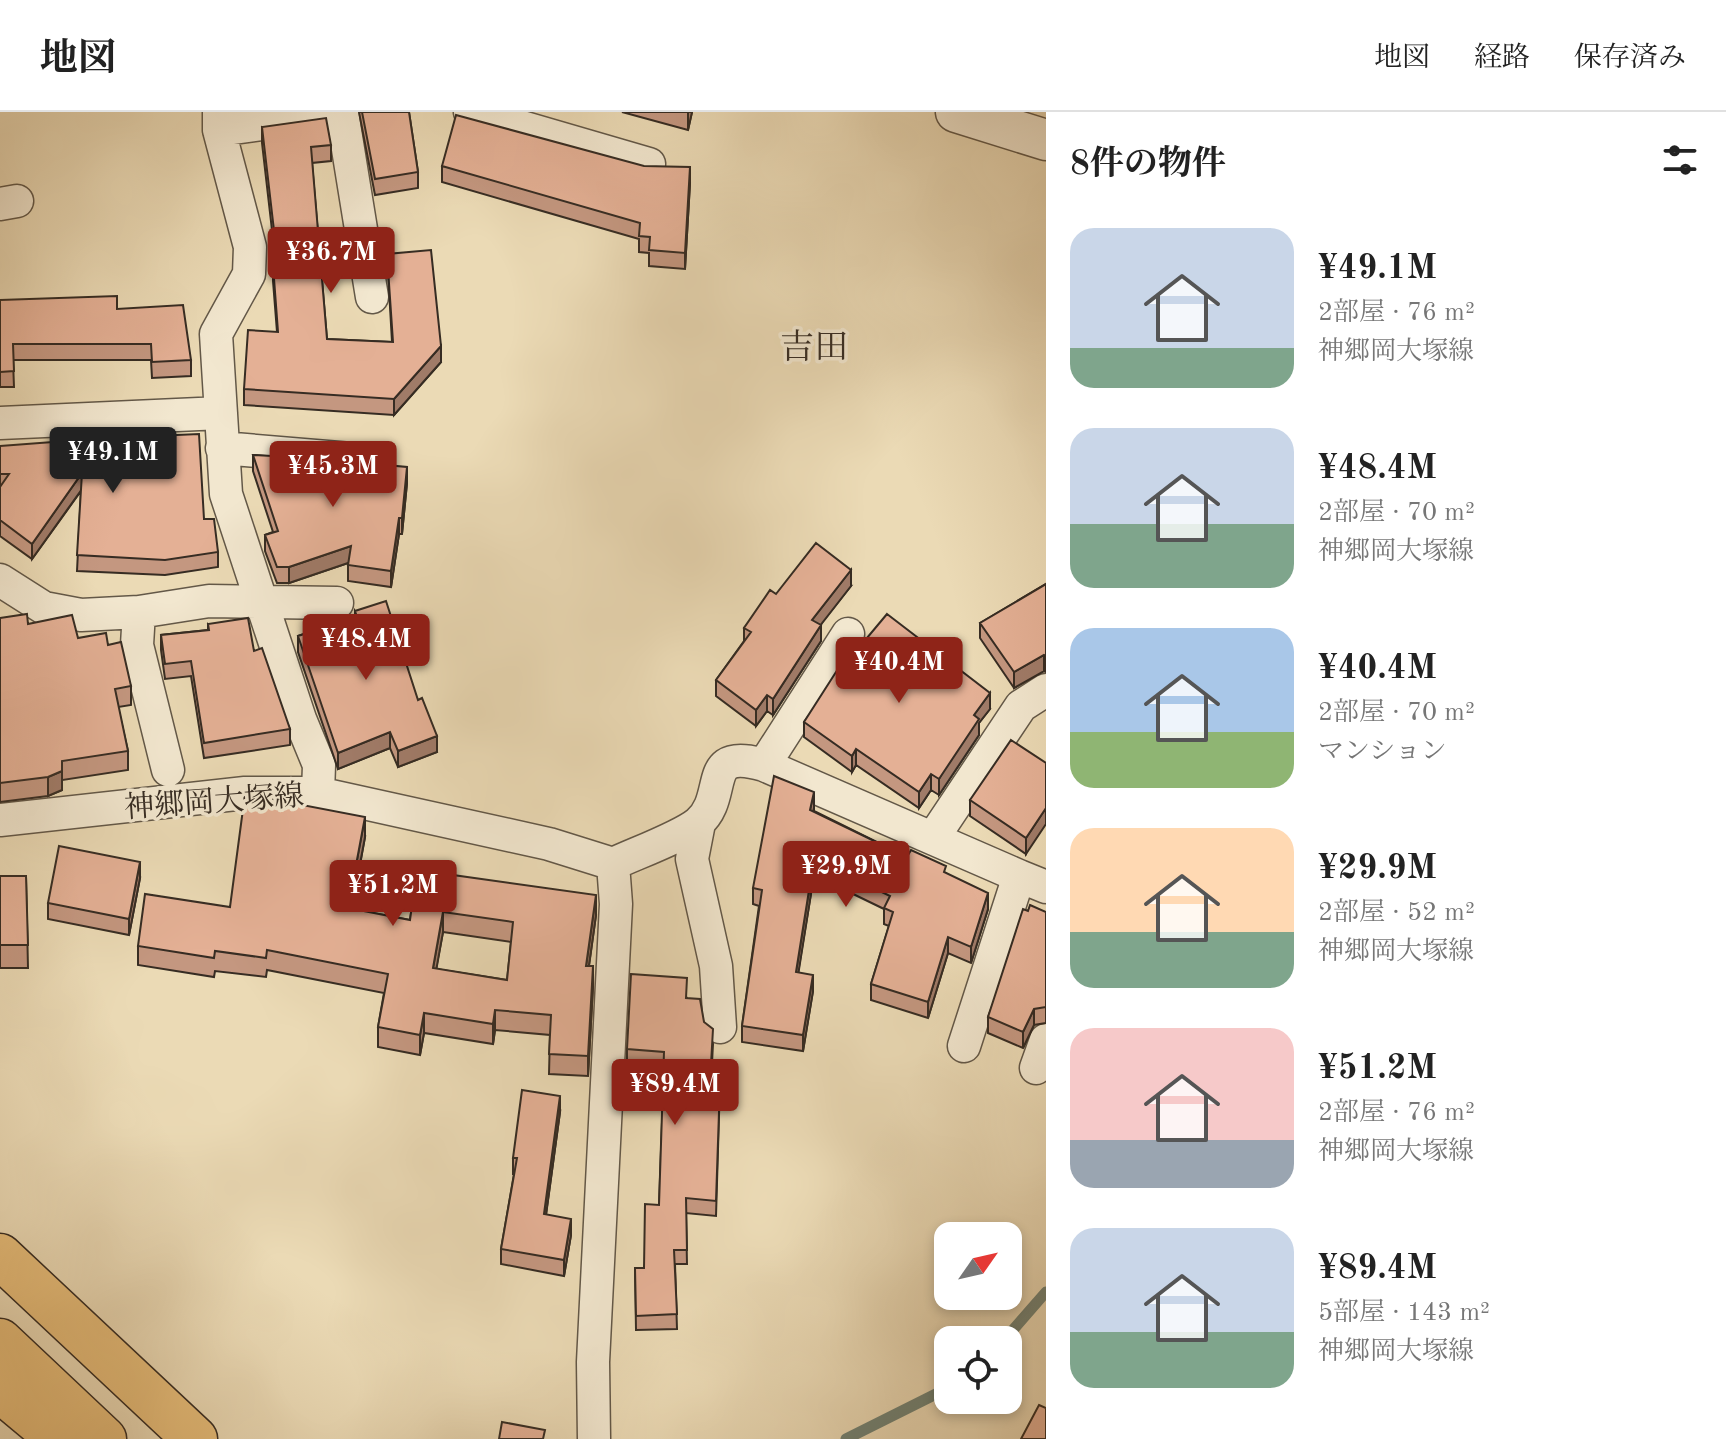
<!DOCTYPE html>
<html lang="ja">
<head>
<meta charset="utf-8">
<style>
  :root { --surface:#fff; --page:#f2f2f2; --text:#222; --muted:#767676; --line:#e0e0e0; --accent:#8f2418 }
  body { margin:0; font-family:"Old Standard TT","Noto Serif JP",serif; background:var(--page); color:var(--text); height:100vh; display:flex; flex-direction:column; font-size:30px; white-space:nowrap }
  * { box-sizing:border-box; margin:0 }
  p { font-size:26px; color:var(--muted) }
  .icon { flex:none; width:44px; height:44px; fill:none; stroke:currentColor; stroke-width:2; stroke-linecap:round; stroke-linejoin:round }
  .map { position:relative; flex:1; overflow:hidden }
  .panel { display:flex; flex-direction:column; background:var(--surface); width:680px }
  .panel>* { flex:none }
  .needle { width:52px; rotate:56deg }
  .buttons { position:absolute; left:934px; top:1110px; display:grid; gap:16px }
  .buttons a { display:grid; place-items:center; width:88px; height:88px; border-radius:16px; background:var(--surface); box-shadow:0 4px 12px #0003; font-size:40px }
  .price { position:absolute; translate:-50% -68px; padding:0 18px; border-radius:8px; background:var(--accent); color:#fff; font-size:26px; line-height:52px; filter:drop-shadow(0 2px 4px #0008) }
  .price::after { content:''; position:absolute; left:50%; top:48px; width:24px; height:18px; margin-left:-12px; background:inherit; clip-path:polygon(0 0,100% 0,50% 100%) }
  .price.active { background:#222; color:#fff }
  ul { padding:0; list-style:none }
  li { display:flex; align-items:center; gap:24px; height:200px; padding:0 24px }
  li span { display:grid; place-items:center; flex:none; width:224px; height:160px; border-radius:24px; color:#555 }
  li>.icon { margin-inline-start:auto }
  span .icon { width:96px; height:96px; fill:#fffc; stroke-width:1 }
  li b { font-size:34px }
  h2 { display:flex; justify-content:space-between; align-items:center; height:96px; padding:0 24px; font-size:34px }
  header { display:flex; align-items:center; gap:48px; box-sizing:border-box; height:112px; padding:0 40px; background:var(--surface); border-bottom:2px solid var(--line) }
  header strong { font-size:38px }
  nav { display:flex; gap:44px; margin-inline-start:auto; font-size:28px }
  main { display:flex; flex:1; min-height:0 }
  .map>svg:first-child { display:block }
</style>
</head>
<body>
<header>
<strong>地図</strong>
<nav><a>地図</a><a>経路</a><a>保存済み</a></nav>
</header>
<main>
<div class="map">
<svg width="1046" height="1327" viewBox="0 0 1046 1327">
  <rect width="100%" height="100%" fill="#ebdab5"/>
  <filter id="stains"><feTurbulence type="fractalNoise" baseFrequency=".0025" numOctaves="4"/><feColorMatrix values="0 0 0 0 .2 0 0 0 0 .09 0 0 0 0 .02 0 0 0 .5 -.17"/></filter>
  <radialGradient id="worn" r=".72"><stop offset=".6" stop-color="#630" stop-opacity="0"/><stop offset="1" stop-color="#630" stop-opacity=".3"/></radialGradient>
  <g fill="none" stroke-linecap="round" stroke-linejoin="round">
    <path stroke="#718275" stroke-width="11" d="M1004,1228L1046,1180
      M846,1327L948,1276"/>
    <defs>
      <path id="minor" d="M219,0V18L250,135L249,162L216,222L226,382L300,607L319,653L318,681
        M342,0L372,185
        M470,0L649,52
        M219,18L342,1
        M0,92L17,89
        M0,311L221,301
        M222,336L375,349
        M0,468L44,496L81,503L139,500L209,489L337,491
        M139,500L137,533L168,658
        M764,653L848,522
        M0,708L245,681H318L549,732L613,752
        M699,711L692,747L716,854L720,915
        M933,726L1021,594L1046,578
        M613,752C634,742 681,725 698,711C730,684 699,634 764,653L1019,764L964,934
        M1019,764L1046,775
        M1036,956L1046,928
        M594,1327L593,1250L616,792L613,752"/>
      <path id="tertiary" d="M956,0L1046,28"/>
      <path id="motorway" d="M0,1144L195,1327
        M0,1229L104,1327
        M0,1278L59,1327"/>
    </defs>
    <use href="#minor" stroke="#635848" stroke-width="35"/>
    <use href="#tertiary" stroke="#635848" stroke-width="43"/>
    <use href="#motorway" stroke="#362c23" stroke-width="47"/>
    <use href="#minor" stroke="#f2e7cf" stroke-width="32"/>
    <use href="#tertiary" stroke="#f2e7cf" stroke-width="40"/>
    <use href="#motorway" stroke="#e6bd7a" stroke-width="44"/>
  </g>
  <path fill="#c49780" stroke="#362c23" stroke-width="2" fill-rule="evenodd" d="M359,0H409L418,60V76L375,83Z
    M622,0H692L688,18Z
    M262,15L331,33V49L312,51L327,227L392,230L387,142L441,250L394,303L244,293V277L277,220L273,169V153H276L262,31Z
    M442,54L690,71L685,157L649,154V141L639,140V127L442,70Z
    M0,188L117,197L191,248V264L152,266L151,248H13L14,275H0Z
    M0,334L204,407L218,440V455L165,463L77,459L81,379L32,447L0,424Z
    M253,343L387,354L407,371L402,422H399L391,475L348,469V451L289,471H277L265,439V423L273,420L253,359Z
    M1046,472V560L1044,559L1014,576L980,526V511Z
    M851,474L820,513L821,529L773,603L767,599L756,614L716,584V568L744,529V516L776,482Z
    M355,499L418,588L437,640L398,655L390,636L338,657L298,540V524L355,505Z
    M0,506L28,512L78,526L108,533L131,574V593L118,595L128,639V658L62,668V678L48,684L0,690Z
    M208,512L254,539L290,617V633L204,646L191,564L165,567L161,538V523L208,518Z
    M857,538L990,597L979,611V623L939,683L931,678L919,696L856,653L852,660L804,625V610Z
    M1046,651L1026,742L970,704V688Z
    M814,696V699L907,745L946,761L988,797L971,851L948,841L928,906L871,888V872L889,814L884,812V797L814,763L798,861L813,879L803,939L742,930V914L759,794L753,792V776Z
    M365,725L352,797L410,808L417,758L596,803L589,854L593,874L588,964L549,962L550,923L495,918L493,932L424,921L420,943L378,935V915L384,881L267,858L266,865L215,859L214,865L138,853V834L230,795ZM443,820L511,830L507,868L436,857Z
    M0,764H26L28,856H0Z
    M140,766L129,823L48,807V791Z
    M1028,799L1046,800V911L1034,913L1023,936L988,921V905Z
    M687,886L704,910L713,932L711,970H720L716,1104L686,1101L687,1152H675L677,1217L636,1218L635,1156H644L659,1093L664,955L627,952V937Z
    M560,1000L546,1102L571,1123L564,1164L501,1152V1137L514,1062H513V1046Z"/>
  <path fill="#a07b68" stroke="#362c23" stroke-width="2" d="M688,0H692L688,18Z
    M690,55V71L685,157V141Z
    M441,234V250L394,303V287Z
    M407,355V371L402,422V406Z
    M82,361V377L32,447V432Z
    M399,406V422L391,475V459Z
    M351,434V450L289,471V455Z
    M851,458V474L812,524V508Z
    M821,513V529L773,603V587Z
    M1044,543V559L1014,576V560Z
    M990,581V597L979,611V623L939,683V667L974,603Z
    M767,583V599L756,614V598Z
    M390,620V636L338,657V641Z
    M437,624V640L398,655V639Z
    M856,637V653L852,660V644Z
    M62,659V678L48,684V665Z
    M931,662V678L919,696V680Z
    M814,680V696L810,714V698Z
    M1046,696V712L1026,742V726Z
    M365,705V725L348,816V796Z
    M814,747V763L796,876V860Z
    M140,750V766L129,823V807Z
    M988,781V797L971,851V835Z
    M596,783V803L586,874V854Z
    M443,800V820L433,876V856Z
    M948,825V841L928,906V890Z
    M593,854V874L588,964V944Z
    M813,863V879L803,939V923Z
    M1034,897V913L1023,936V920Z
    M495,898V918L493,932V912Z
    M424,901V921L420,943V923Z
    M560,984V1000L544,1118V1102Z
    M571,1107V1123L564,1164V1148Z"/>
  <path fill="#e4b095" stroke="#362c23" stroke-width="2" fill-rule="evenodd" d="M362,0H409L418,60L375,67Z
    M456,3L644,54L690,55L685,141L649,138L650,125L639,124L640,111L442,54Z
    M326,6L331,33L311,35L327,227L393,230L387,142L431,138L441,234L394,287L244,277L248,218L278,220L273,153H278L262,15Z
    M117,184V197L183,193L191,248L152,250L151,232H13L14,259L0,260V188Z
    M199,322L204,407H214L218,440L165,448L77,443L82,361L32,432L0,408V375L9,362H0V334L106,326L154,328V324Z
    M253,343L383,350H387L386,353L407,355L402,406H399L391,459L348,453L351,434L289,455H277L265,423L278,419Z
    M816,431L851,458L812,508L821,513L773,587L767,583L756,598L716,568L751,520L744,516L770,478L776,482Z
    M1046,472V544L1044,543L1014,560L980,511Z
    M386,489L418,588L422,586L437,624L398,639L390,620L338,641L298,524L357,505L355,499Z
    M27,502L28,512L72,503L78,526L106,521L108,533L121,530L131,574L115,577L128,639L62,649V659L48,665L0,671V506Z
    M887,502L990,581L974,603L979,607L939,667L931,662L919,680L856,637L852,644L804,610L852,535L857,538Z
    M248,506L254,539L262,536L290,617L204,631L191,549L165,552L161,523L209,518L208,512Z
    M1011,628L1046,651V696L1026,726L970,688Z
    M774,664L814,680L810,698L907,745L911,738L946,754L944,760L988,781L971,835L948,825L928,890L871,872L893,800L884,796L890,784L814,747L796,860L813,863L803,923L742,914L762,778L753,776Z
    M245,682L365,705L348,796L410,808L417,758L596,783L586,854H593L588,944L549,942L551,903L495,898L493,912L424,901L420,923L378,915L388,862L267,838L266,846L215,839L214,846L138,834L145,782L230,795ZM443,800L513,810L507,868L433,856Z
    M59,734L140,750L129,807L48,791Z
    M0,764H26L28,833H0Z
    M1030,793L1046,800V895L1034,897L1023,920L988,905L1023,797L1028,799Z
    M631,862L687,866L686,886L700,887L704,910L713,917L710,970H720L716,1089L686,1086L687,1138H674L677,1202L636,1204L635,1156H644L645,1092L659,1093L664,940L627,937Z
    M522,978L560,984L544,1102L571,1107L564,1148L501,1137L517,1046H513Z
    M1039,1293L1046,1296V1327H1021Z
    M502,1310L545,1318L543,1327H499Z"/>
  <g text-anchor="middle" stroke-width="7" stroke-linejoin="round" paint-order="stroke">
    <g font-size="30" fill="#362c23" stroke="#f2e7cf">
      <text transform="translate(214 689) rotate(-4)" y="10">神郷岡大塚線</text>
    </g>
    <g font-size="34" fill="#362c23" stroke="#f2e7cf">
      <text x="814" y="246">吉田</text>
    </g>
  </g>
  <rect width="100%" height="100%" filter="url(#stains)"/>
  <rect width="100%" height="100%" fill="url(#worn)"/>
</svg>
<div class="buttons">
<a><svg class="needle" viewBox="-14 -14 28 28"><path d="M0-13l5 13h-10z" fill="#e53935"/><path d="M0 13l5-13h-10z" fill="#767676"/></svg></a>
<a><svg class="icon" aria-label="locate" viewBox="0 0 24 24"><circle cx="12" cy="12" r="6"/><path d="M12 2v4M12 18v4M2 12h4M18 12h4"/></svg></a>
</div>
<b class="price" style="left:331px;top:183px">¥36.7M</b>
<b class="price active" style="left:113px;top:383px">¥49.1M</b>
<b class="price" style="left:333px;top:397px">¥45.3M</b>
<b class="price" style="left:366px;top:570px">¥48.4M</b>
<b class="price" style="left:899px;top:593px">¥40.4M</b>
<b class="price" style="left:846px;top:797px">¥29.9M</b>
<b class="price" style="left:393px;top:816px">¥51.2M</b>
<b class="price" style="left:675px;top:1015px">¥89.4M</b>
</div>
<section class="panel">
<h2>8件の物件<svg class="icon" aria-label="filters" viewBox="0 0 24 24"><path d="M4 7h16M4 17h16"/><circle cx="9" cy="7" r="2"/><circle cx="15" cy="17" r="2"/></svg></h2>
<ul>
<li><span style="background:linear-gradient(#c9d6e8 75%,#7fa58c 0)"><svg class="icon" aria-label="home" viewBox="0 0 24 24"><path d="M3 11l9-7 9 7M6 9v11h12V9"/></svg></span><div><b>¥49.1M</b><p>2部屋 · 76 m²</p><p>神郷岡大塚線</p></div></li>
<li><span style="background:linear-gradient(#c9d6e8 60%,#7fa58c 0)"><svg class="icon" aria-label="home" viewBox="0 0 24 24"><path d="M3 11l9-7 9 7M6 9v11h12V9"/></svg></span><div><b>¥48.4M</b><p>2部屋 · 70 m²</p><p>神郷岡大塚線</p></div></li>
<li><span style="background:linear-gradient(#a9c7e8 65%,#8fb573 0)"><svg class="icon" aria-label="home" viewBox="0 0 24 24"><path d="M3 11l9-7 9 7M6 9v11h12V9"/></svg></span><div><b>¥40.4M</b><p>2部屋 · 70 m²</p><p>マンション</p></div></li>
<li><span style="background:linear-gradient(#ffd9b3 65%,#7fa58c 0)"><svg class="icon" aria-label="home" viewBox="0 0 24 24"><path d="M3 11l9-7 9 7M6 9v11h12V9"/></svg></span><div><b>¥29.9M</b><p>2部屋 · 52 m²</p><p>神郷岡大塚線</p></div></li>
<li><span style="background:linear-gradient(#f6c9c9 70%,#9aa5b1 0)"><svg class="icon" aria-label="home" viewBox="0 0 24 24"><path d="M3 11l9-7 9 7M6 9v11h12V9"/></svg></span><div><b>¥51.2M</b><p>2部屋 · 76 m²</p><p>神郷岡大塚線</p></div></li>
<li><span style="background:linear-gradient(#c9d6e8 65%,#7fa58c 0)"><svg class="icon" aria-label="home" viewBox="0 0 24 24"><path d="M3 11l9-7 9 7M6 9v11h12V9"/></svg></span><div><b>¥89.4M</b><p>5部屋 · 143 m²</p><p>神郷岡大塚線</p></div></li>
</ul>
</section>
</main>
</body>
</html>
